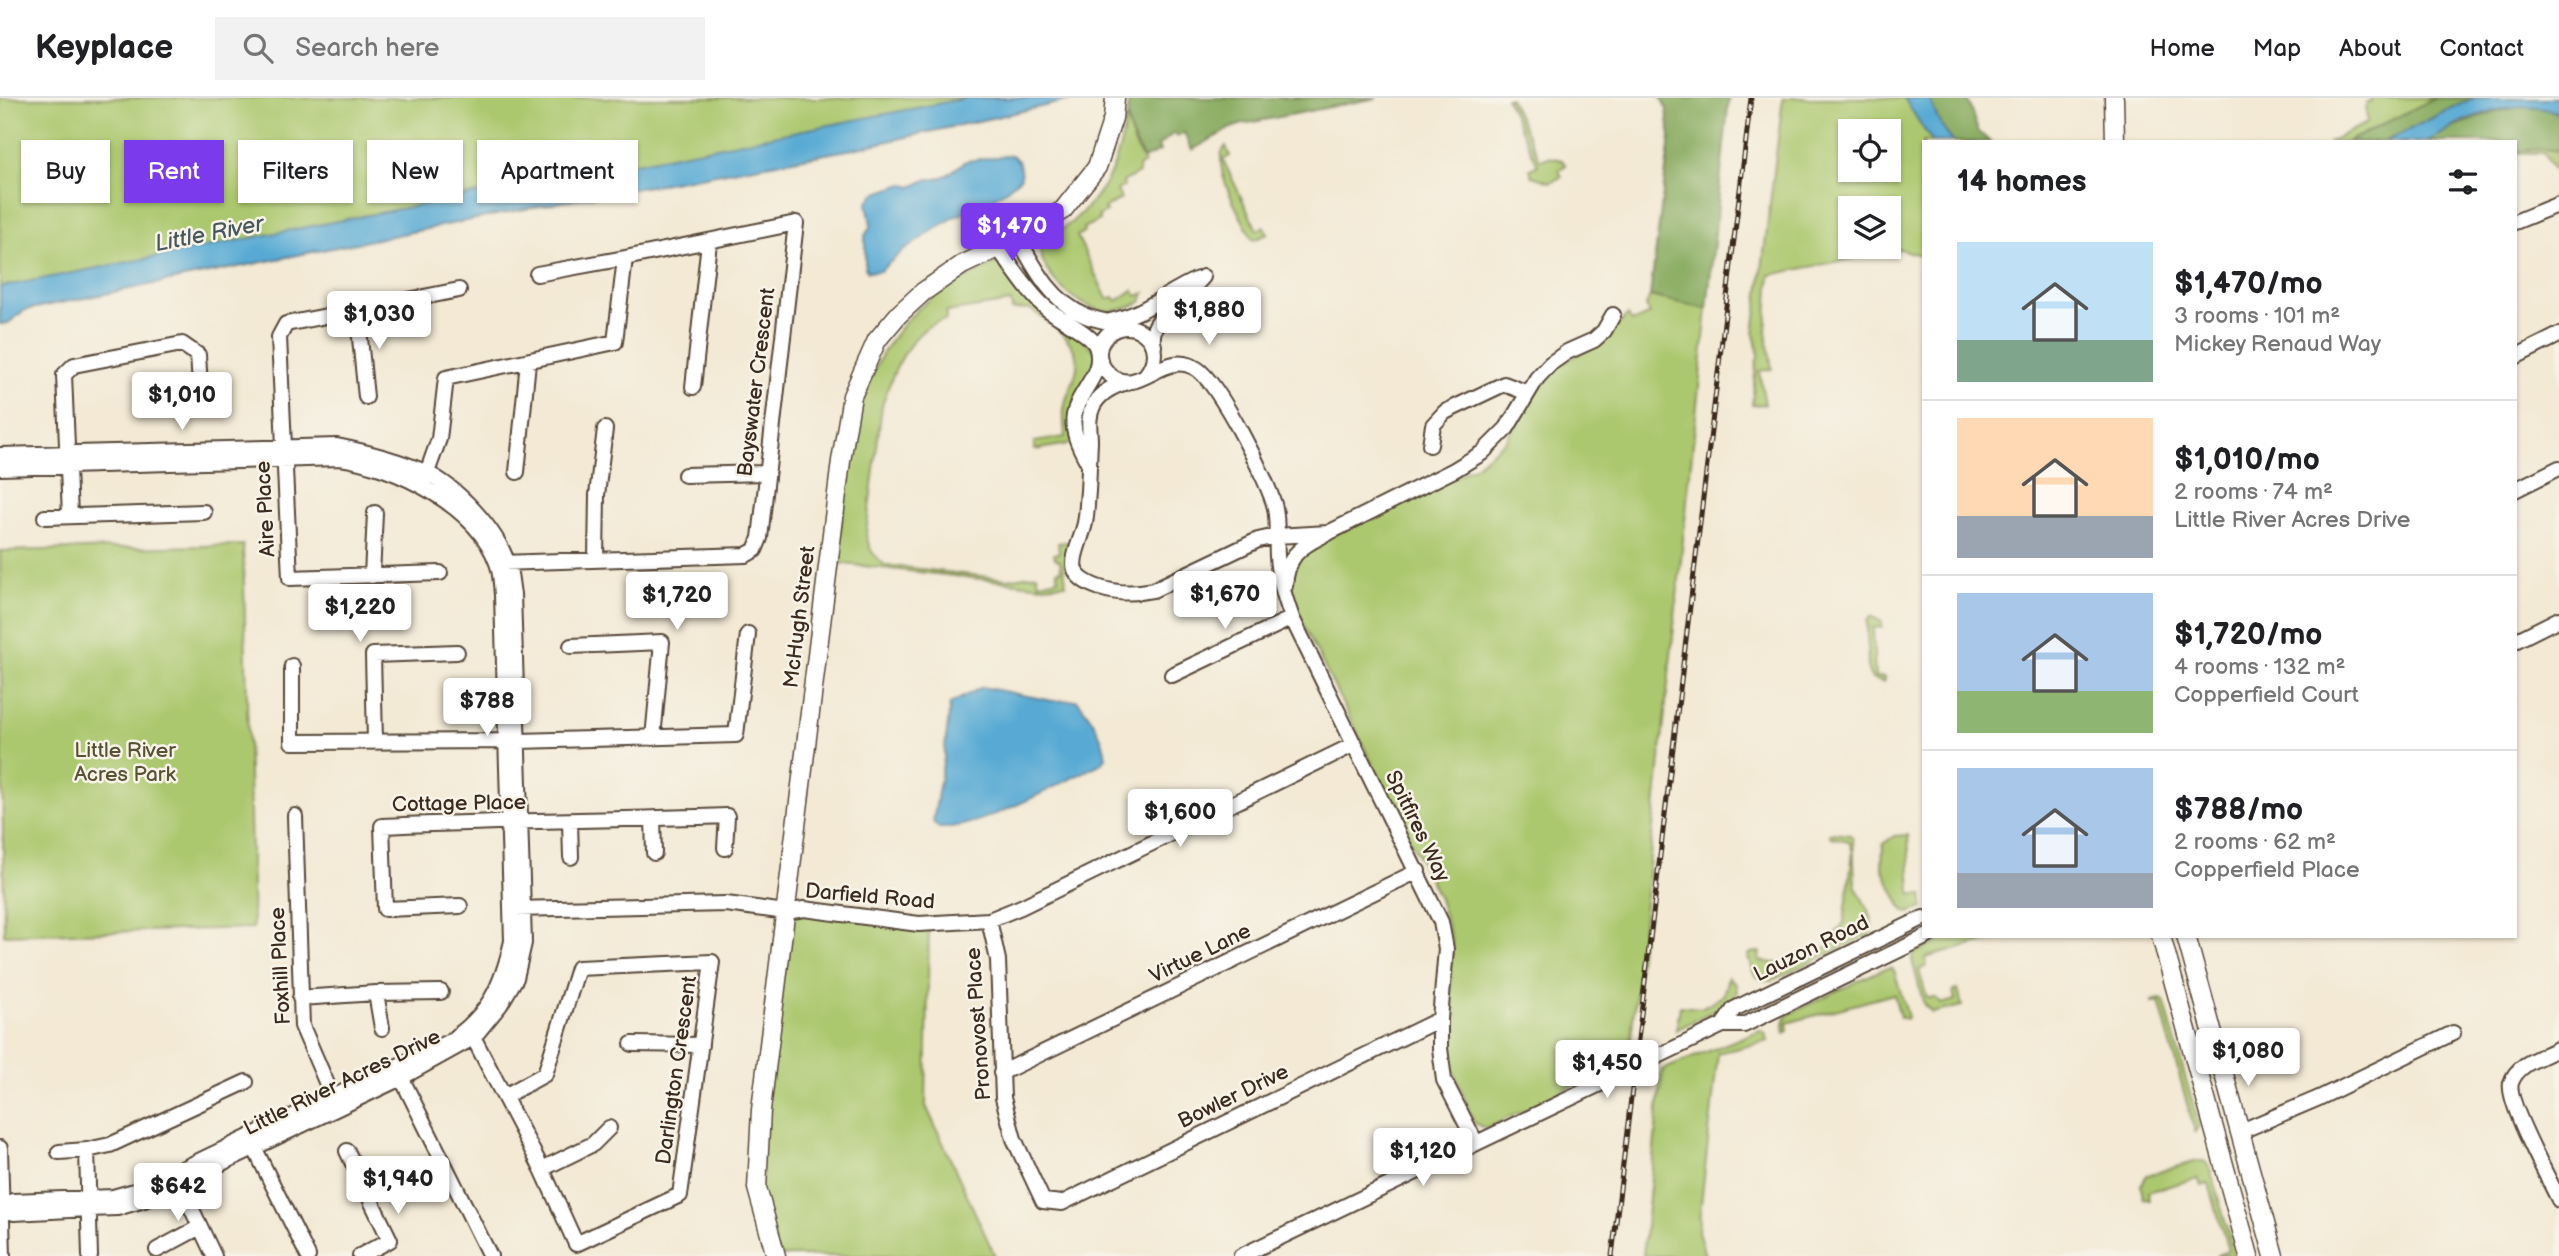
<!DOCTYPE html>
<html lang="en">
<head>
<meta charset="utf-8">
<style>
  :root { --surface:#fff; --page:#f2f2f2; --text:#202124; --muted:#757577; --line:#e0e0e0; --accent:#7c3aed }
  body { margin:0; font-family:"Balsamiq Sans",sans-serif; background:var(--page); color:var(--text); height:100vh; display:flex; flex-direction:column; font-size:26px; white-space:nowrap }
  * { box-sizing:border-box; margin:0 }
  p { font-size:23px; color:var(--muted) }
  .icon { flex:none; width:38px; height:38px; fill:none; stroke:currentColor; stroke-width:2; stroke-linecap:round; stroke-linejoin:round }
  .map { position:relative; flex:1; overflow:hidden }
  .side { position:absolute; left:1922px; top:42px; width:595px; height:798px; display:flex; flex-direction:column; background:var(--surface); border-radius:0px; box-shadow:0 2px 5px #0004 }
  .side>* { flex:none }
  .top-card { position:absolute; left:21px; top:42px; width:665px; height:63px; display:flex; gap:14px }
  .tools { position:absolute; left:1838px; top:21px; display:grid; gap:14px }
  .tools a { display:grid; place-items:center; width:63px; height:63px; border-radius:0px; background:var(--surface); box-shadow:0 2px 5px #0004; font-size:35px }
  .price { position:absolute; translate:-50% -60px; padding:0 16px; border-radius:7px; background:#fff; color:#222; font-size:23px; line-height:46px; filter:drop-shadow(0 2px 4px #0008) }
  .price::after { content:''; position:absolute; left:50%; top:42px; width:21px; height:16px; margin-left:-10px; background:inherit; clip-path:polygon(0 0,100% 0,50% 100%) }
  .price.current { background:var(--accent); color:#fff }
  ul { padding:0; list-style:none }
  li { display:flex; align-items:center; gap:21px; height:175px; padding:0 35px }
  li+li { border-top:2px solid var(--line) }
  li span { display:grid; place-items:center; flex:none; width:196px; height:140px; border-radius:0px; color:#555 }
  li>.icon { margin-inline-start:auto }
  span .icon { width:84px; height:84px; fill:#fffc; stroke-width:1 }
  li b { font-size:30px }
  h2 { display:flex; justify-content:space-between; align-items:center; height:84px; padding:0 35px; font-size:30px }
  .tag { padding:0 24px; border-radius:0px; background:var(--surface); box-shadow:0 2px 5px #0004; font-size:24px; line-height:63px }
  .tag.current { background:var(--accent); color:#fff }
  header { display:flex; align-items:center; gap:42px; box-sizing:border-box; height:98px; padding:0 35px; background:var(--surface); border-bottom:2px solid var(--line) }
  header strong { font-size:33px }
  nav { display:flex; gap:38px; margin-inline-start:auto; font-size:24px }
  .search { width:490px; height:63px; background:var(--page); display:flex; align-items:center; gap:18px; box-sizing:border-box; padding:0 24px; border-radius:0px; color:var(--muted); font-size:26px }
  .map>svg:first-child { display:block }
</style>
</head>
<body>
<header>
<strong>Keyplace</strong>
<div class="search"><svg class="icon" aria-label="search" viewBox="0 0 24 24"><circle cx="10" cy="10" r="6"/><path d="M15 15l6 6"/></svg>Search here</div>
<nav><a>Home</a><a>Map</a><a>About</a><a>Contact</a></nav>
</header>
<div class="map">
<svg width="2559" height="1158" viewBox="0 0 2559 1158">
  <rect width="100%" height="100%" fill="#f7f3e8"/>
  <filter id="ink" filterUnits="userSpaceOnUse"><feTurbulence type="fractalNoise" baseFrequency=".0143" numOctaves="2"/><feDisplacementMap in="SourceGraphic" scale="14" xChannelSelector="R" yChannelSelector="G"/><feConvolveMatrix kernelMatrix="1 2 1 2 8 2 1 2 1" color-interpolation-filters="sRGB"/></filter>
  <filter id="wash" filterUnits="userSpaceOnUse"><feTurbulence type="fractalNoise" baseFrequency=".00686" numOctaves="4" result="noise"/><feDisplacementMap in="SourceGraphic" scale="28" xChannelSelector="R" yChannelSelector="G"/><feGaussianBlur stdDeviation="1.57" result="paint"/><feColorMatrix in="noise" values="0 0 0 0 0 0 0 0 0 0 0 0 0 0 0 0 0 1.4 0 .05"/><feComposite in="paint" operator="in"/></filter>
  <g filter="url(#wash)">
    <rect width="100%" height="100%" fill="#f3e9d4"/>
    <path fill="#acc86e" stroke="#747946" stroke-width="2" fill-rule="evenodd" d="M0,0H1080L853,51L550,106L25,212L8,225L0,226Z
      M1506,0H1510L1540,62L1549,59L1562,62L1566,67L1559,72L1562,79L1550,84L1532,78L1530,71L1538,67Z
      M1783,0H1904L1932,44H1923V158L1899,151L1770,177L1766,233L1772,271L1759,273L1765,306L1752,307L1756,265L1759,257L1754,236ZM1850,33H1888V72H1850ZM1850,110H1888V149H1850Z
      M2372,0H2559V82L2543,55H2515V44H2328L2367,25L2366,4H2372Z
      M1126,19L1133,43L1144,65L1138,69L1139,75L1123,84L1124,88L1117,92L1121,101L1104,110L1106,114L1098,118L1100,122L1083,130L1084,134L1077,138L1107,201L1114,199L1117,203L1133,192L1137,198L1145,195L1141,204C1131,209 1121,213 1109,213C1081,213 1041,179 1040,150C1048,139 1062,132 1073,123C1108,92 1119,64 1126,19Z
      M1226,48L1230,58L1223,62L1257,132L1264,129L1268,136L1253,142C1243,122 1208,66 1226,48Z
      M1006,160L1098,256L1081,299L1078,344L1035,352L1034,344L1065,339C1065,329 1062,316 1065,306C1068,290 1081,275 1076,258C1071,238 1046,222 1030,211L1012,212L1011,204L946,214V222C912,225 890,280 882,308L866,436C869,451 873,458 885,467L1007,481L1037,476L1039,485L1058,481L1057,473L1061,472L1060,463L1055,460L1054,456L1059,455L1058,445L1067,444L1069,447L1064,469L1066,486L1043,488L837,465C847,377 848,275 918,211C943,188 976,175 1006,160Z
      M1650,198L1707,211L1629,960L1486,1031L1474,1025L1448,958L1452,842L1438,798L1295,510C1290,484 1289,466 1311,448L1474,369L1505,343L1541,282L1558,268L1601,244L1628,217L1632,224L1650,216L1646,208Z
      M243,447L253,830L4,837L0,453Z
      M1871,518L1882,524V529L1873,530L1875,579H1884V584L1872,581L1868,573L1867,523Z
      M1833,735L1850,737L1853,740L1855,787L1871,818L1872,832L1868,837L1771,883C1755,882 1751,874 1748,858L1751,855L1760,854L1759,863L1790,867L1837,844L1834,837L1844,825L1853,754L1849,743L1831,739L1830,736Z
      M1908,737L1911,796H1923V810L1908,815L1903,812L1882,770L1883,746L1894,738Z
      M786,814L929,826L926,1008L995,1158H776L757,1090Z
      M1948,838H2006L1925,860L1927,868L1919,872L1927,900H1936L1941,906L1955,902L1953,893L1958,892L1962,908L1932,915L1924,907L1912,862L1913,856Z
      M1892,870L1895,875L1908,919L1905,921L1900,919L1894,896L1787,925L1788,933L1785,935C1783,926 1783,921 1791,915L1883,871Z
      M1728,879L1736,886L1737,894L1732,903L1676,932L1680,908L1701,910L1723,898Z
      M2161,901L2164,903L2199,1028L2195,1034L2159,904L2152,905V903Z
      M1760,932L1765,935L1768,943L1718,955L1698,1133L1705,1158H1643L1662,972Z
      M2198,1063H2205L2210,1071L2235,1158H2217L2228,1152L2209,1086L2201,1088L2198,1080L2148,1094L2149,1102L2143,1100L2141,1087L2147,1077Z"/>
    <path fill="#89ac61" stroke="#626b40" stroke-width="2" d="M1129,0H1377L1243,26L1231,30L1192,52L1184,35L1177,39L1174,35L1158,48L1160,53L1144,61C1131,39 1124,25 1129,0Z
      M1661,0H1729L1707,211L1650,198L1670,40L1667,11Z
      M1929,0H1967L1978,33L1990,44H1953L1939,24Z
      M2435,0H2477L2461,5L2385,44H2347Z
      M2527,7L2550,11L2559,16V53L2541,51L2515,53V44H2425C2461,24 2486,15 2527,7Z"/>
    <path fill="#59aad4" stroke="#4a6a79" stroke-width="2" d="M967,0H1080L853,51L550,106L25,212L8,225L0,226V189Z
      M1904,0H1929L1939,24L1953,44H1932Z
      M2477,0H2559V16C2531,0 2491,12 2463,23C2450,29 2437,41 2424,44C2412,46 2397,44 2385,44L2461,5Z
      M1012,57L1019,64L1021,79L1006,92L981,108L956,118L929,135L902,154L880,173L868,174L865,170V138L871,127L867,105L874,96L903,86L912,89L928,81H937L947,77L966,63Z
      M982,589L1053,603L1077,602C1091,619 1104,638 1106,660L1100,666C1060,685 981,731 939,730L933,724L944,659L950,606Z"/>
  </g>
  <g filter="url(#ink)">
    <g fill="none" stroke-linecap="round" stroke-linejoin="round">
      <defs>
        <path id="minor" d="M2515,124L2559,106
          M1018,140C1035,171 1052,204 1086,218C1098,223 1112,223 1124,229
          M998,150C1013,170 1027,193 1045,209C1057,220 1091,235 1096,248C1106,275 1078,292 1074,317C1071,333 1080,350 1087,363
          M357,211L366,299
          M1110,223C1149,215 1164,195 1198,181
          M1154,248C1145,220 1187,199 1203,179
          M2515,259L2559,237
          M1145,278C1174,243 1125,210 1103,242C1099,248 1098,255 1100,262C1104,275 1117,286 1132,283C1153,279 1172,255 1197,271C1218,284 1269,384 1275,410C1278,425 1276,442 1277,458C1278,479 1285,500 1292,520L1441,824L1446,851L1440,921V950L1444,982L1476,1045
          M1127,284C1113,288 1100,294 1093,308C1087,322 1090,330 1090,344C1089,361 1089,377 1088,393C1087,403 1087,415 1085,425C1078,456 1058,476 1100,490C1118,496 1134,496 1153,492L1258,442L1276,438L1328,435L1454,372L1482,355L1507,330L1537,280L1550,266L1567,254L1594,242L1604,233L1613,217
          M693,289L709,144
          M1430,347L1433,327L1445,314L1504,286L1528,295
          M0,357L337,348C367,354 398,362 425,374C457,389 496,431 507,464C511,474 511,486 513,496L524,845L516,880L500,907L473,940L401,980L144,1102L117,1110L89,1111L14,1115L2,1109
          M0,370L340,360C396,368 477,408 497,465C501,475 501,487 502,497L512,843C502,887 489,917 450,943L138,1092L113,1099L13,1103L2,1109
          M517,374L528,264
          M685,377L766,375
          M424,383L439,341L446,280L615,244L625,160
          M2515,392L2559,370
          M70,418L64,277L74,267L182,246L198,257L200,287L182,300L151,308
          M45,419L204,414
          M596,460L597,397L605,331
          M499,465L746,457L755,452L760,440L796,125L625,160L537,176
          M440,475L290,480L279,239L286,226L459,192
          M372,478L375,415
          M1285,488C1287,459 1298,450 1322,438
          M2515,543L2559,521
          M571,548L662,544L653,640
          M292,568V644L519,643L736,637L748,536
          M1172,577L1292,520
          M375,643L373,557L457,554
          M295,718L302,928L336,1007
          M653,721L654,755
          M570,724L571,759
          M460,808L385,811L382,728C497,723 612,722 727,718L725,750
          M515,811L726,806L786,814L804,811L919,826L989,822L1021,809L1355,646
          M989,822L998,862L1003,1000L1014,1041L1043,1103L1062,1105L1440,921
          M376,895L382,930
          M300,900L376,895L441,894
          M1723,927L1734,911L1923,820
          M470,933L542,1071L576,1146L680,1097L712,864L578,870L545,976L505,998
          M632,946L701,947
          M2559,950C2543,959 2517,965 2511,985C2506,1003 2549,1081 2559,1102
          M397,971L490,1158
          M1001,975L1418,773
          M2239,1034L2319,1000L2453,935
          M251,1043L308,1158
          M0,1050L3,1158
          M87,1052L90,1158
          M347,1053L390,1142L360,1158
          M59,1054L87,1052L110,1047L246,984
          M542,1071L593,1046L609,1030
          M177,1080L214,1158
          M157,1152L200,1129
          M1241,1158L1723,927H1744L1928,838"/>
        <path id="major" d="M2114,0L2115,44
          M2161,838L2249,1158
          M2186,838L2274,1158
          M776,1158L757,1090L761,1012L841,363L852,298L877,242L899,216L923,194L962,167L998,150L1063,112L1097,69L1113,20L1115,0"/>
      </defs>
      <use href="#minor" stroke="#574739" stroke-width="18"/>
      <use href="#major" stroke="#574739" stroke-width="21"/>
      <use href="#minor" stroke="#fff" stroke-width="14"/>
      <use href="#major" stroke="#fff" stroke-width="18"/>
      <defs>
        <path id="rail" d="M1612,1158L1751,0"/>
      </defs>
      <use href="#rail" stroke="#3b2a1e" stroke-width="5"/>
      <use href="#rail" stroke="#f7f3e8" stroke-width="2.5" stroke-dasharray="8" stroke-linecap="butt"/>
    </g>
  </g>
  <g text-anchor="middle" stroke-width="5" stroke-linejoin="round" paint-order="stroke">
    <g font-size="21" fill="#3b2a1e" stroke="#f7f3e8">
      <text transform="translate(756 284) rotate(-83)" y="7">Bayswater Crescent</text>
      <text transform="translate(265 411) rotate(-93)" y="7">Aire Place</text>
      <text transform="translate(799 519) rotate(-83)" y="7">McHugh Street</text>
      <text transform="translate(459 705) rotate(-1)" y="7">Cottage Place</text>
      <text transform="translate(1418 728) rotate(64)" y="7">Spitfires Way</text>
      <text transform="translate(870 798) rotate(5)" y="7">Darfield Road</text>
      <text transform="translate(1811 850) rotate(-26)" y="7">Lauzon Road</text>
      <text transform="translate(1200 855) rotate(-26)" y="7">Virtue Lane</text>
      <text transform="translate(280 868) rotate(-93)" y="7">Foxhill Place</text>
      <text transform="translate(978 926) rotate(-94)" y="7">Pronovost Place</text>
      <text transform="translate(676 972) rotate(-82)" y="7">Darlington Crescent</text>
      <text transform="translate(342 984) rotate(-26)" y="7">Little River Acres Drive</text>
      <text transform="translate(1233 998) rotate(-26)" y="7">Bowler Drive</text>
    </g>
    <g font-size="21" fill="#575232" stroke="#f7f3e8">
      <text x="125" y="659">Little River<tspan x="125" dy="24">Acres Park</tspan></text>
    </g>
    <g font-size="23" font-style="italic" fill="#46575e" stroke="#f7f3e8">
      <text transform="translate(209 135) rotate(-11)" y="8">Little River</text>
    </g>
  </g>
</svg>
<div class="tools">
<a><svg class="icon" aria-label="locate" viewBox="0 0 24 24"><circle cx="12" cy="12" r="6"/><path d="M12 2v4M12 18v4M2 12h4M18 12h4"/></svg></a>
<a><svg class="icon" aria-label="layers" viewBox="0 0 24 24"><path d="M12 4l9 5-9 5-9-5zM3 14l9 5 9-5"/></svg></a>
</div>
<b class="price current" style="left:1012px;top:165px">$1,470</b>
<b class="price" style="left:1209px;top:249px">$1,880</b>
<b class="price" style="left:379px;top:253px">$1,030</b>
<b class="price" style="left:182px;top:334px">$1,010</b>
<b class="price" style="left:1225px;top:533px">$1,670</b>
<b class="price" style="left:677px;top:534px">$1,720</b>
<b class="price" style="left:360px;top:546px">$1,220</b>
<b class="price" style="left:487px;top:640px">$788</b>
<b class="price" style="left:1180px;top:751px">$1,600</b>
<b class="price" style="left:2248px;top:990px">$1,080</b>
<b class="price" style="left:1607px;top:1002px">$1,450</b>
<b class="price" style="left:1423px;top:1090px">$1,120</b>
<b class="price" style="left:398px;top:1118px">$1,940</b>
<b class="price" style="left:178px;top:1125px">$642</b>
<div class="top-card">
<a class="tag">Buy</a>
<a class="tag current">Rent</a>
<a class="tag">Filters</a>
<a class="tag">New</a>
<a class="tag">Apartment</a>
</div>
<section class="side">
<h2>14 homes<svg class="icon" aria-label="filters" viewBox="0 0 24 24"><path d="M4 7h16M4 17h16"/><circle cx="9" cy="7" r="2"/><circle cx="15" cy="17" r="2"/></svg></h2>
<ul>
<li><span style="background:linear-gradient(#bfe0f5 70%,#7fa58c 0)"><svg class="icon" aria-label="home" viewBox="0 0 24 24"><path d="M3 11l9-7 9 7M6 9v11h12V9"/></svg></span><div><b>$1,470/mo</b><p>3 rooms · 101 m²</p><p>Mickey Renaud Way</p></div></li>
<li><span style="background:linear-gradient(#ffd9b3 70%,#9aa5b1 0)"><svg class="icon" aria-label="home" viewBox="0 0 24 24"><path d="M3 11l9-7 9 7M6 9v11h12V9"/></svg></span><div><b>$1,010/mo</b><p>2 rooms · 74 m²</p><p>Little River Acres Drive</p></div></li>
<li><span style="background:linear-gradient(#a9c7e8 70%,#8fb573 0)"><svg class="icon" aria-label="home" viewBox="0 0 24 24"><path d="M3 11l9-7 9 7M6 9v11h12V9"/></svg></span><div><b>$1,720/mo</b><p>4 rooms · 132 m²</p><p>Copperfield Court</p></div></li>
<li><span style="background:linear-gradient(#a9c7e8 75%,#9aa5b1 0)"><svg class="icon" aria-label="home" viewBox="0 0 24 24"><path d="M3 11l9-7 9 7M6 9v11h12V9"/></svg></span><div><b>$788/mo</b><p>2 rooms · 62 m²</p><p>Copperfield Place</p></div></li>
</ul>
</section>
</div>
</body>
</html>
